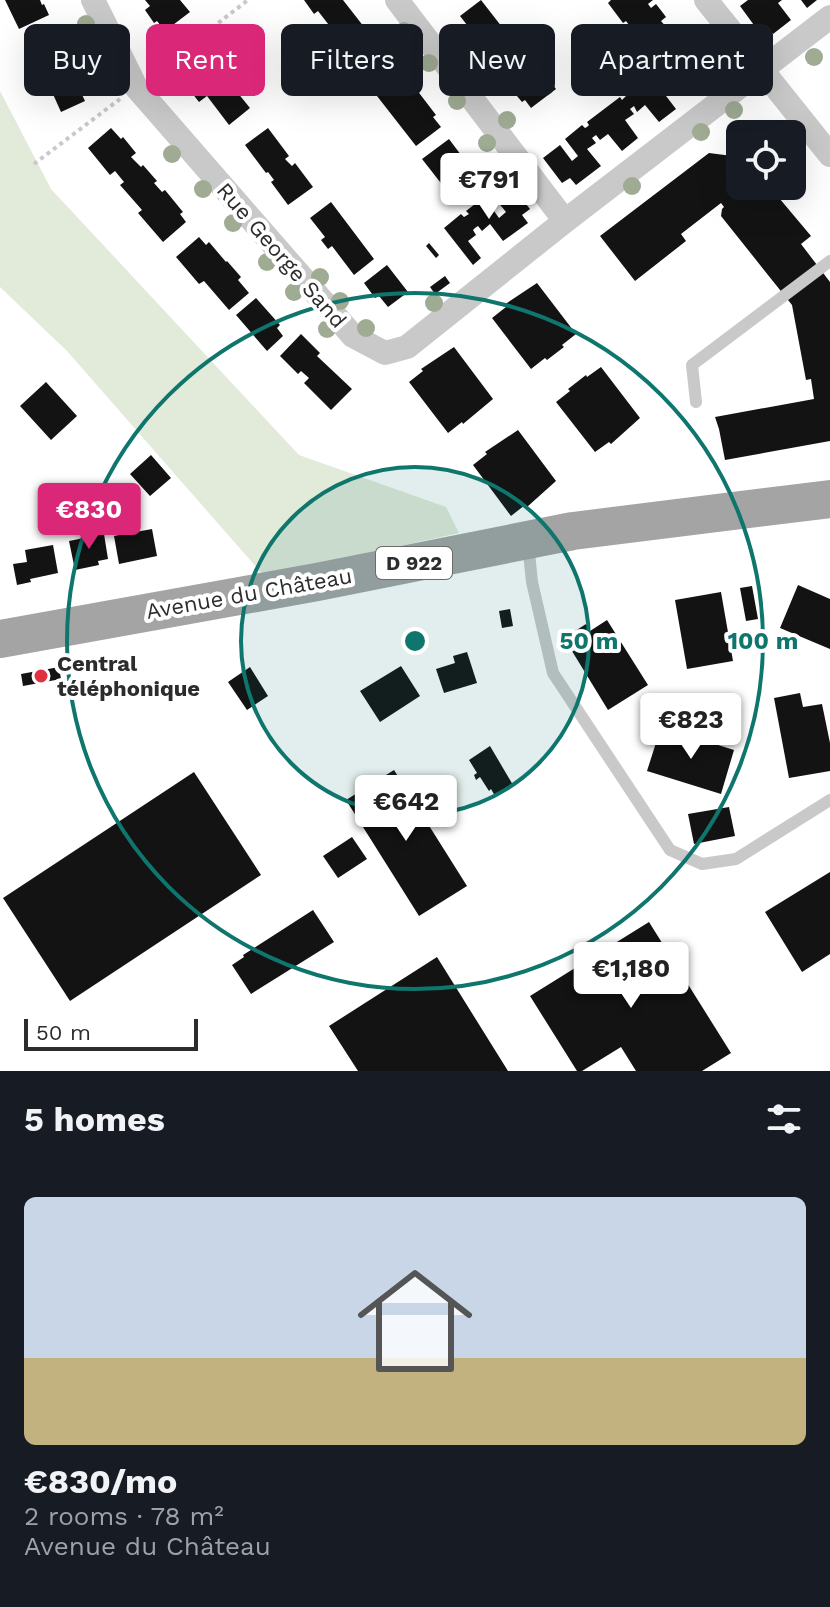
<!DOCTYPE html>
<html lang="en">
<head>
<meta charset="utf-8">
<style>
  :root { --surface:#171b24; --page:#20242c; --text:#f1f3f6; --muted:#9ea1a6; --accent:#db2777 }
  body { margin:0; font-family:"Work Sans",sans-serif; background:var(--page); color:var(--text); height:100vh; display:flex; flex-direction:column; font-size:30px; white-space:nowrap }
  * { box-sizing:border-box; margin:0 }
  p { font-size:26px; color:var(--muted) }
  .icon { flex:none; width:44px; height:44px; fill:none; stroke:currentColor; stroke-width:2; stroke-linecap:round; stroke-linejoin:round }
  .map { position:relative; height:1071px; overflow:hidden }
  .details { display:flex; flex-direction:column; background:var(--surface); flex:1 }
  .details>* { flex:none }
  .hud { position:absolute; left:24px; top:24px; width:782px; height:72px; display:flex; gap:16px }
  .controls { position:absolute; left:726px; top:120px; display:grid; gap:16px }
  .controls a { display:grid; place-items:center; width:80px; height:80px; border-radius:12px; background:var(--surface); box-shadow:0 8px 32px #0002; font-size:40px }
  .scale { position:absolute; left:24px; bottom:20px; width:174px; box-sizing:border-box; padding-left:8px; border:4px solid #2c2c2c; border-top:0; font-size:22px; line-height:28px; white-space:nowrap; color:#2c2c2c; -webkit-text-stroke:6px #fff; paint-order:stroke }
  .price { position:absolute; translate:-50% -68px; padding:0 18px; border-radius:8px; background:#fff; color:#222; font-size:26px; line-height:52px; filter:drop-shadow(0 2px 4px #0008) }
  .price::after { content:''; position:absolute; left:50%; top:48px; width:24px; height:18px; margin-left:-12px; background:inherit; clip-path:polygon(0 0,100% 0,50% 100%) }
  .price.on { background:var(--accent); color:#fff }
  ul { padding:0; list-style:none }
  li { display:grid; align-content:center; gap:16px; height:424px; padding:0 24px }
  li span { display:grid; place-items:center; height:248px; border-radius:12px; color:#555 }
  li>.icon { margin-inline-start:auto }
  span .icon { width:144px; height:144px; fill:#fffc; stroke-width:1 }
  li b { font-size:34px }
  h2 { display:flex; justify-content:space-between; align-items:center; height:96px; padding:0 24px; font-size:34px }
  .chip { padding:0 28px; border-radius:12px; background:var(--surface); box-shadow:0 8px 32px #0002; font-size:28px; line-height:72px }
  .chip.on { background:var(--accent); color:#fff }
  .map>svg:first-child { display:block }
</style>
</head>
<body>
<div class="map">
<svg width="830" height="1071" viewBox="0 0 830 1071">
  <rect width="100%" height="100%" fill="#fff"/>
  <path fill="#e2eada" d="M0,91L51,189L299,455L446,507L459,533L264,576L67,351L0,287Z"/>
  <path fill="#131313" d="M5,0H40L42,5L44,4L49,15L19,29Z
    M145,0H180L190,12L165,31L157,21L154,23L145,10L150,6Z
    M304,0H343L389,59L366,77L344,48L346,47L318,11L314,14Z
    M481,0L502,27L481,43L460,16Z
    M611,0H653L648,4L651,8L656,4L663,13L666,17L661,21L667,28L642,48L626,27L629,25L626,21L623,23L608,3Z
    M748,0H782L778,3L791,20L773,34L767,26L759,32L740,6Z
    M801,0H817L807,8Z
    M57,30L63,43L66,42L74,61L72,62L81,82L77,84L85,101L61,112L30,43Z
    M702,35L722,60L714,66L721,74L696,93L683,76L675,82L671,78L667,81L671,86L663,92L676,109L659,122L645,105L637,112L634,106L630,109L634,114L625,120L638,138L622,151L608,134L600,140L596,135L592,138L596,143L587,149L601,166L576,185L570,178L562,183L543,158L560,145L572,161L578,156L565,139L582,125L585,128L587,127L589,125L587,122L620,97L622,100L626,96L624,94L657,68L659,71L664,68L661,65L678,52L692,70L699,64L686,48Z
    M506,37L534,73L540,69L556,89L531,108L525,100L522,102L512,90L515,88L509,79L506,82L485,54Z
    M207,55L250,108L229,125L207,96L199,102L188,88L190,85L183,74Z
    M402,77L410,87L413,85L436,115L433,117L441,127L416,146L377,96Z
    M111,128L121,139L123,137L136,153L131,157L141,167L143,165L157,181L154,183L162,192L165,190L183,212L180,214L186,222L163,242L138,213L142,210L120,185L124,182L115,171L110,175L88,148Z
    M268,128L289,156L285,159L292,166L295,163L313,187L288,205L271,182L274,180L268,172L266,173L245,145Z
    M449,139L461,155L459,156L468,168L444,187L422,159Z
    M709,153L740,157V186H769L811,236L801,244L830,282V441L725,460L719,429L715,417L814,399L811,379L806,380L792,305L721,216L722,209L724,207L721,203L681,234L686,241L635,281L600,236Z
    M509,183L530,209L522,215L528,223L503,241L490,224L482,231L478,226L475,228L473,230L476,235L468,241L481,258L473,265L444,228L461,214L464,217L469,214L466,211L484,197L499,218L506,212L493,196Z
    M331,202L374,259L354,275L332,246L328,249L321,240L325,237L310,218Z
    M199,237L206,245L209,242L226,262L227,261L241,277L238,280L249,293L229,310L204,281L199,284L176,257Z
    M429,243L439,255L436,258L426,246Z
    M387,265L408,292L388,307L379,296L375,298L364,283Z
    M445,276L450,283L435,294L430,287Z
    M537,283L576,334L562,345L564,347L547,360L545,358L531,369L492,318L506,307L504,305Z
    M256,298L280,325L277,328L283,336L267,351L236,315Z
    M301,334L320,353L317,356L352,389L331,410L304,383L309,378L301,371L298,374L280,356Z
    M454,347L493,399L463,424L462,422L448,433L409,382L423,371L421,369Z
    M601,367L640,418L611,444L609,442L595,452L556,402L570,391L568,389L586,375L587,377Z
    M46,382L77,416L51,440L20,406Z
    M518,430L556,481L527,507L525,505L511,516L473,465L487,454L485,452Z
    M151,455L171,478L150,496L130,474Z
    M152,529L157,556L119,564L114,536Z
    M104,534L108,559L98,561L99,565L75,570L69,541Z
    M53,545L58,573L30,579L31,582L17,585L13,564L27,562L25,550Z
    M798,585L830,599V649L780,628Z
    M752,586L758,619L746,621L740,588Z
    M721,592L733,661L687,669L675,600Z
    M510,609L513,626L502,628L499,611Z
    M607,620L648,685L608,710L564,638L586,624L590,631Z
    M467,652L477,683L444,693L436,669L455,663L453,656Z
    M401,666L420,696L380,722L360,691Z
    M59,667L61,679L23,686L21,674Z
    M250,667L268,696L247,710L228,682Z
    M800,693L803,707L822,704L830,743V771L789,778L774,698Z
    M661,727L734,750L721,794L647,771Z
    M490,746L513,785L495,796L491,789L489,791L480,777L476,780L474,775L477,773L469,760Z
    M394,770L467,886L419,916L346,800Z
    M194,772L261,875L70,1001L3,898Z
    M729,807L735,836L694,844L688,814Z
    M352,837L367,859L338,878L323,856Z
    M830,872V954L802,972L765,912Z
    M313,910L334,942L251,994L232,965L244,957L243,955Z
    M649,922L731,1053L702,1071H636L621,1047L582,1071H577L530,996Z
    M437,957L508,1071H358L329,1026Z"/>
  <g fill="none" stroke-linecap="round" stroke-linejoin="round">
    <path stroke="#c9c9c9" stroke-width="4" stroke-dasharray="4 4" stroke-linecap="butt" d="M155,72L248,0
      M34,164L120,99"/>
    <path stroke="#c9c9c9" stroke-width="12" d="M696,402L692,365L830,261
      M528,543L532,582L553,673L670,850L702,864L736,859L830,800"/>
    <path stroke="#c9c9c9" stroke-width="24" d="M93,0L136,87L353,336L385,353L407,347L565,221L830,17
      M397,0L565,221
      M706,0L830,155"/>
    <path stroke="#a4a4a4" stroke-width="38" d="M0,639L317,582L573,531L830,499"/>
  </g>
  <g fill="#9fab93">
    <circle cx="86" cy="24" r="9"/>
    <circle cx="404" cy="31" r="9"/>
    <circle cx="448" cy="47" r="9"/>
    <circle cx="814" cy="57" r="9"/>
    <circle cx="429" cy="63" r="9"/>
    <circle cx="478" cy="84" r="9"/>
    <circle cx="457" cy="101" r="9"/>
    <circle cx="734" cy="110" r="9"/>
    <circle cx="507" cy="120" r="9"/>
    <circle cx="701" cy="132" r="9"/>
    <circle cx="487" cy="143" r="9"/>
    <circle cx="172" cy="154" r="9"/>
    <circle cx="632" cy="186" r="9"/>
    <circle cx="203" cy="189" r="9"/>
    <circle cx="524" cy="190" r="9"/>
    <circle cx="233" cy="223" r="9"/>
    <circle cx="267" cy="262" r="9"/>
    <circle cx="320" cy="277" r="9"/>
    <circle cx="294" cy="292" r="9"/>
    <circle cx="340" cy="301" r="9"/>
    <circle cx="434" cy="303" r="9"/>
    <circle cx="366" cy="328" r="9"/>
    <circle cx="327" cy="329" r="9"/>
  </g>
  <circle cx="415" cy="641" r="174" fill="#0f766e" fill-opacity=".12"/>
  <g fill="none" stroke="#0f766e" stroke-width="4">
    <circle cx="415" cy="641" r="174"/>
    <circle cx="415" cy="641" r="348"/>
  </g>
  <circle fill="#df3241" stroke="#fff" stroke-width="3" cx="41" cy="676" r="8"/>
  <g text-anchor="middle" stroke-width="8" stroke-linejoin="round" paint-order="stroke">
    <rect fill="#fff" stroke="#6b6b6b" stroke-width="2" x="376" y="547" width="76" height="32" rx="6"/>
    <g font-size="20" font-weight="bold" fill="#2c2c2c">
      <text x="414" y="570">D 922</text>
    </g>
    <g font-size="22" fill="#2c2c2c" stroke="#fff">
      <text transform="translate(282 255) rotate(49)" y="8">Rue George Sand</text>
      <text transform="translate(249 593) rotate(-10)" y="8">Avenue du Château</text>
    </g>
    <g font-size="22" font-weight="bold" fill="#2c2c2c" stroke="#fff" text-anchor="start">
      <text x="57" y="671">Central<tspan x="57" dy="25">téléphonique</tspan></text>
    </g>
  </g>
  <circle cx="415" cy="641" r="12" fill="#0f766e" stroke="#fff" stroke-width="4"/>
  <g font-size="24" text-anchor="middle" font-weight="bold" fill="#0f766e" stroke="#fff" stroke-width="8" stroke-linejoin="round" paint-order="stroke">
    <text x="589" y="649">50 m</text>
    <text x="763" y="649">100 m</text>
  </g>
</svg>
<div class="controls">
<a><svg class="icon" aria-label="locate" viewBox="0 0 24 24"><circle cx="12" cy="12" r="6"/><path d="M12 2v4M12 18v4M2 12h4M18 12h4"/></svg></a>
</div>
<div class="scale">50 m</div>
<b class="price" style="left:489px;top:221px">€791</b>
<b class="price on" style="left:89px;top:551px">€830</b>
<b class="price" style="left:691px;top:761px">€823</b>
<b class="price" style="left:406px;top:843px">€642</b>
<b class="price" style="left:631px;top:1010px">€1,180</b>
<div class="hud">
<a class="chip">Buy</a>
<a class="chip on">Rent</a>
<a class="chip">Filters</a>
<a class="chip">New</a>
<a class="chip">Apartment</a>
</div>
</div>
<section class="details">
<h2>5 homes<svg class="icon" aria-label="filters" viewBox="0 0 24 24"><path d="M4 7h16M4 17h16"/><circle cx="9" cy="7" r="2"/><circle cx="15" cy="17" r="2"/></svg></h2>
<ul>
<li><span style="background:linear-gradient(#c9d6e8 65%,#c2b280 0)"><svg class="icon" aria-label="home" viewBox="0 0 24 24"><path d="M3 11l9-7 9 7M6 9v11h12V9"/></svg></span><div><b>€830/mo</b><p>2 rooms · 78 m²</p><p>Avenue du Château</p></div></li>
</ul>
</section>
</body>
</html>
